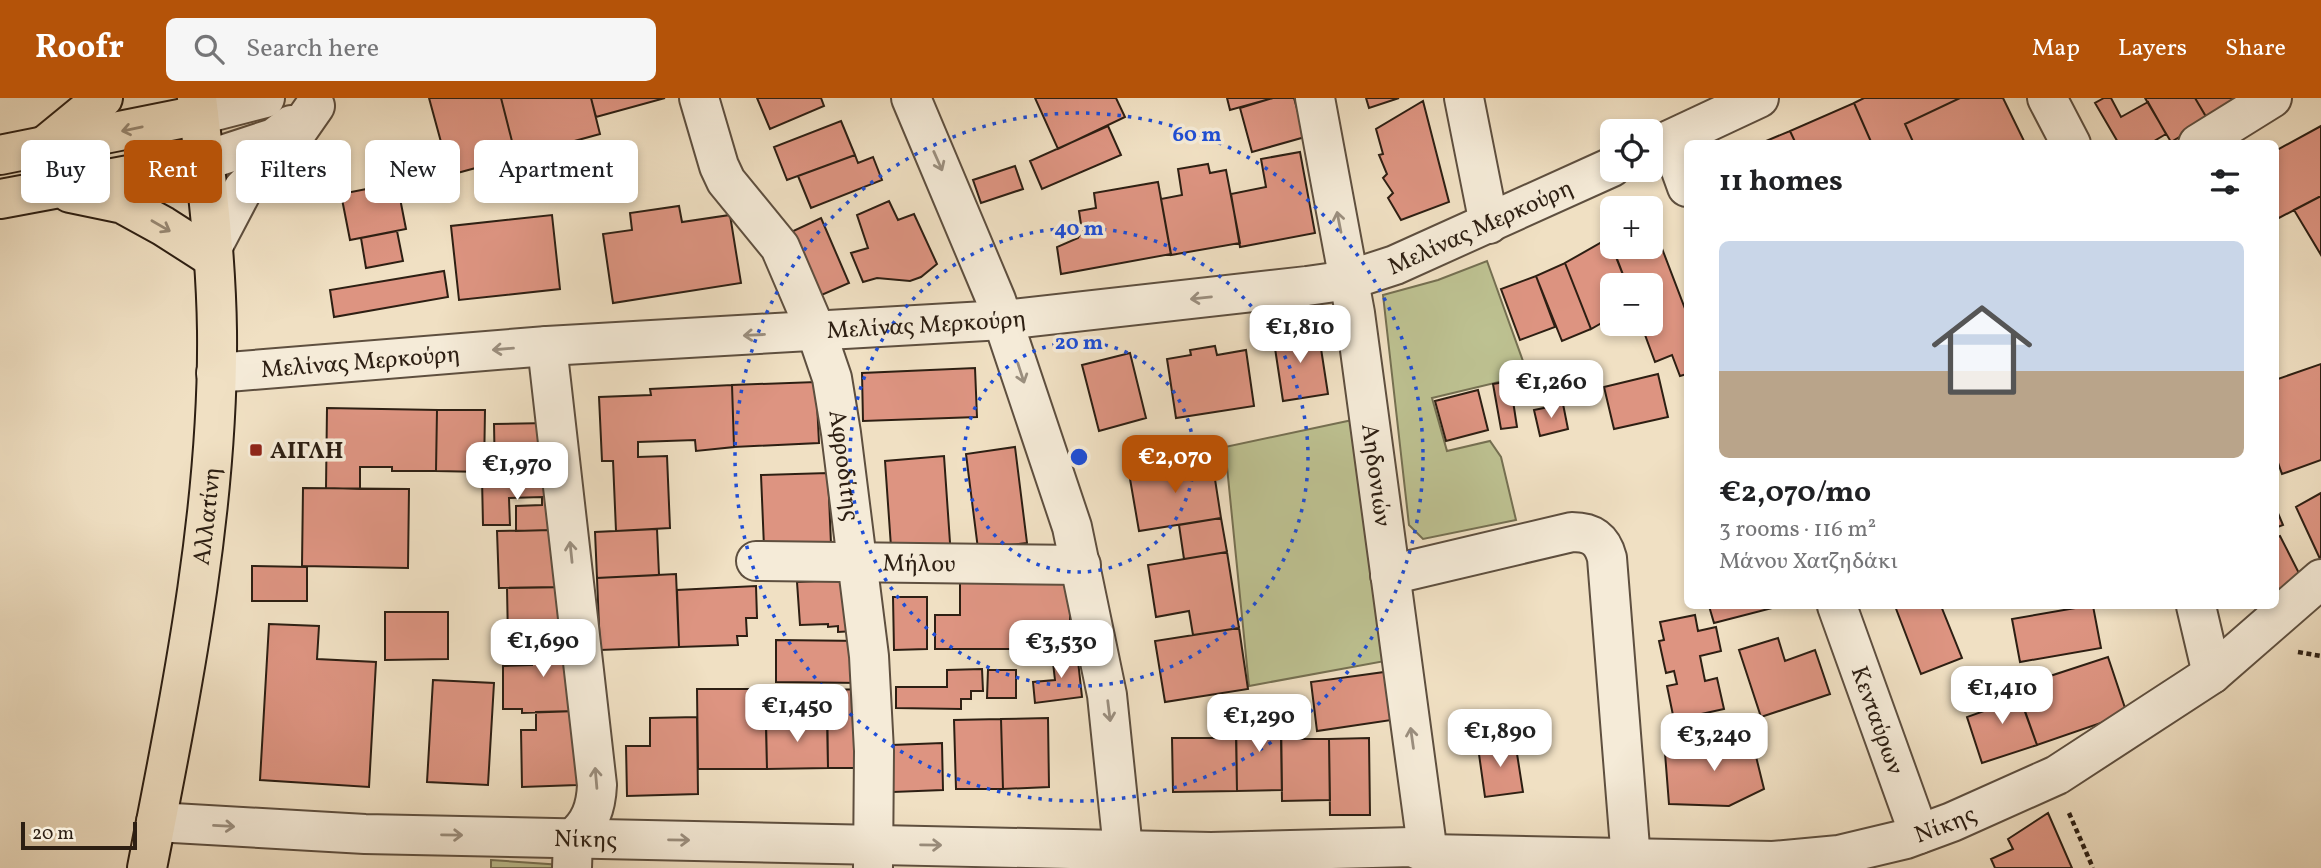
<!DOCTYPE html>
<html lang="en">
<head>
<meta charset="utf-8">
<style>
  :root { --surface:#fff; --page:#f6f6f6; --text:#202124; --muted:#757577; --line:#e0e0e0; --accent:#b45309 }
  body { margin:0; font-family:Vollkorn,serif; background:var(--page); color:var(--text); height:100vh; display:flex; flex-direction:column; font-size:26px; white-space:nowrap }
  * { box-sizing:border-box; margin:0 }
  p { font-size:23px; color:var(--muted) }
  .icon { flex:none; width:38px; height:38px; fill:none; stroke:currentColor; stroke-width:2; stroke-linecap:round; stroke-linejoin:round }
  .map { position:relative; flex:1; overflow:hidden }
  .sheet { position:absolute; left:1684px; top:42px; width:595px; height:469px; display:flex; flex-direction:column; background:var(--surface); border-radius:10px; box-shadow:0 4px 10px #0003 }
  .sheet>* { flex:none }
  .hud { position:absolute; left:21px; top:42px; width:665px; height:63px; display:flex; gap:14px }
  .fabs { position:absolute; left:1600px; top:21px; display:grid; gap:14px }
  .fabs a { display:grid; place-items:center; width:63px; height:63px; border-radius:10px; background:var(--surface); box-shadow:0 4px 10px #0003; font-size:35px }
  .scale { position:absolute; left:21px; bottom:18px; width:116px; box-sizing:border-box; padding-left:7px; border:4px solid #2d1f13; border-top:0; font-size:19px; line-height:24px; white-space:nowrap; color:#2d1f13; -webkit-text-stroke:5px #f5ebd8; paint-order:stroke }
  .price { position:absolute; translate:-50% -60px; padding:0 16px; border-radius:14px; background:#fff; color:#222; font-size:23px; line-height:46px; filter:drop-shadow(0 2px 4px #0008) }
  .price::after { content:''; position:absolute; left:50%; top:42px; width:21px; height:16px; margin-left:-10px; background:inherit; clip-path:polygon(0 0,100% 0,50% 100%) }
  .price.on { background:var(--accent); color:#fff }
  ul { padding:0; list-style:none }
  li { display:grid; align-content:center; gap:14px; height:371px; padding:0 35px }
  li+li { border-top:2px solid var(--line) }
  li span { display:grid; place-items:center; height:217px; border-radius:10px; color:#555 }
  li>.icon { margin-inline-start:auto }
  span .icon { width:126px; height:126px; fill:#fffc; stroke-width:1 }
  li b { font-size:30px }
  h2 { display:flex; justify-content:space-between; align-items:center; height:84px; padding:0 35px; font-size:30px }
  .tag { padding:0 24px; border-radius:10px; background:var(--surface); box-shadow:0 4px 10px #0003; font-size:24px; line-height:63px }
  .tag.on { background:var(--accent); color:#fff }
  header { display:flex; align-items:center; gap:42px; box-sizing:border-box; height:98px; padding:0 35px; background:var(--accent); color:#fff }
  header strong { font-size:33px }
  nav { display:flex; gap:38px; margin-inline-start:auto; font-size:24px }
  .search { width:490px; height:63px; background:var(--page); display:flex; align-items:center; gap:18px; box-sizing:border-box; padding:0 24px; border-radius:10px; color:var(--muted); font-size:26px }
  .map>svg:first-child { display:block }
</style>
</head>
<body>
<header>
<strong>Roofr</strong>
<div class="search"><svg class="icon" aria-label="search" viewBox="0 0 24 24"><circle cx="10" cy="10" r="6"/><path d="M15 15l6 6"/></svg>Search here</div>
<nav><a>Map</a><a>Layers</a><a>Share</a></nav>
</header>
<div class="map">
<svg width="2321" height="770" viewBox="0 0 2321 770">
  <rect width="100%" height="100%" fill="#f0e0c3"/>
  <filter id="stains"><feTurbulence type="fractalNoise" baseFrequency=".00286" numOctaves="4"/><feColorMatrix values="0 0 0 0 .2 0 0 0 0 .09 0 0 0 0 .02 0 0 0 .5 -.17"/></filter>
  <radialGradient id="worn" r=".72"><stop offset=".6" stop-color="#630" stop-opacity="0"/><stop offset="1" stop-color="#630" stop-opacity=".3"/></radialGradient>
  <path fill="#bdc191" stroke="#757052" stroke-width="2" d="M1487,163L1528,277L1432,300L1447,353L1490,343L1501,359L1516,422L1423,441L1409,427L1383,197L1438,182Z
    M1357,321L1385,563L1249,588L1225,349Z
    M491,762L562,767V770H491Z"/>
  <path fill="#dd9481" stroke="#2d1f13" stroke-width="2" d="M429,0H501L516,59L450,77Z
    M501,0H591L600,36L516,59Z
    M591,0H665L596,19Z
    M757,0H821L824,8L770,31Z
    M1035,0H1116L1125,19L1058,51Z
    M1227,0H1273L1230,12Z
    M1273,0H1294L1305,39L1252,54L1240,10Z
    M1366,0H1399L1369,10Z
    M1864,0H1960L1905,26L1914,46H1872L1854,5Z
    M1960,0H2003L2025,45L1914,46L1905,26Z
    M2104,0H2111L2121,19L2148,4L2166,36L2149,46H2119L2095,5Z
    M2145,0H2195L2208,22L2171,44Z
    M2195,0H2239L2208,22Z
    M1423,3L1449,104L1401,122L1388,100L1393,95L1383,80L1387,76L1379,57L1383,56L1376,31Z
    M1854,5L1872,46H1796L1790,33Z
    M841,23L855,57L787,82L774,49Z
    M1108,28L1121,57L1042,91L1030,63Z
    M2321,28V98L2275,122V53Z
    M1790,33L1796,46H1759Z
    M403,45L411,83L377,89L370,52Z
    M1300,54L1315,135L1240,149L1231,96L1266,89L1261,61Z
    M855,57L858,65L873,59L882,82L811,110L798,78Z
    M1208,66L1210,75L1226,72L1240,145L1171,157L1161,101L1182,97L1178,71Z
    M1015,68L1023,91L981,105L973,82Z
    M1158,84L1171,156L1061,176L1057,149L1078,140L1082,133L1079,113L1096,110L1094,95Z
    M397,85L406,131L350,142L341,96Z
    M2321,98V157L2294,112Z
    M889,103L898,122L914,116L937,166L921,179L910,183L877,180L863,184L851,155L868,150L857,117Z
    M679,108L682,124L730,117L741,185L613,205L603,136L632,132L630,115Z
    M552,117L560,191L459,202L451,128Z
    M1650,119L1687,216V276L1680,278L1672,257L1655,264L1641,226H1650V187H1627L1612,149H1650Z
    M821,120L849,185L817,199L789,135Z
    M1612,122V148L1603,125Z
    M397,133L403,163L366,170L361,140Z
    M1609,140L1627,187H1612V219L1591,231L1565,165Z
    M1565,165L1591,231L1562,243L1536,178Z
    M444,173L448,199L334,219L330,192Z
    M1536,178L1555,229L1520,242L1501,191Z
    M1318,231L1328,296L1283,303L1273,237Z
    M1215,248L1217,257L1246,252L1254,308L1176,320L1167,261L1191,257L1190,252Z
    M1130,255L1146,320L1099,333L1082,267Z
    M2321,266V362L2282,376L2275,356V282Z
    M975,270L977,319L863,323L862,275Z
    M1569,273L1573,292L1513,303L1517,329L1501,331L1493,286Z
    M1658,276L1668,319L1614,331L1604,289Z
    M816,284L819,345L734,349L732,287Z
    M732,287L734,349L696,353L695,342L638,344V359L667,358L670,430L616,433L613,363H602L599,299L651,297L650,291Z
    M1478,292L1488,332L1446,343L1435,303Z
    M1563,306L1568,331L1540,338L1534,312Z
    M327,310L437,312L436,373H392V369H360V391L326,390Z
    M437,312H485L484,374L436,373Z
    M548,325L549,378L495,379L494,326Z
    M1015,349L1027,445L978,451L966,356Z
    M944,358L951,459L892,463L885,363Z
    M1212,362L1221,420L1139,433L1129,375Z
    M828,375L831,446L764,449L761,377Z
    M549,378L550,432L516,433V408L542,407V399L509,400L510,427H483L482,380Z
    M303,390L409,391L408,470L302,468Z
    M2321,395V463L2296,409Z
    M2275,408L2283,427L2275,430Z
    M1221,420L1227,454L1184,461L1179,427Z
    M657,431L659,477L597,480L595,434Z
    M558,432L559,489L499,490L497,433Z
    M2280,438L2304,485L2275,498V440Z
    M1227,454L1239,530L1193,537L1189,513L1156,519L1148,467Z
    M252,468L307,469V503H252Z
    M676,476L679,549L600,552L597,480Z
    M851,481L854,533L838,534V528L828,529V526L800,527L797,484Z
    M960,482H1070V551H935V517H960Z
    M756,488L757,520H746L747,538H737L738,547L679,549L677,492Z
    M573,489L574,541L508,542L507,490Z
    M893,499H927V551L894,552Z
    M1709,508H1780L1714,525Z
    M1895,508H1941L1962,560L1921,576Z
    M2087,508H2093L2101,550L2020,564L2012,521Z
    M385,514H448V561L385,562Z
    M1695,517L1698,533L1716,529L1721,553L1700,558L1705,583L1717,580L1724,611L1674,622L1667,588L1677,586L1674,573L1666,575L1659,543L1664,542L1660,524Z
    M269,526L319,528L317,561L376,564L369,689L260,682Z
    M1239,530L1248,591L1165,604L1155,543Z
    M1778,540L1785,563L1815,552L1830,596L1761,619L1739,552Z
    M531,541H574L576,613L522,615V611H503V568L532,567Z
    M776,542L863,543L862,585L776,584Z
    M1077,554L1082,599L1035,605L1033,584L1055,582L1052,556Z
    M2108,559L2127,616L2037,647L2021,603L2049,594L2044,580Z
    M982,571L983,593H971V601H961V611L896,610V589H947V572Z
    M988,572H1016V600H987Z
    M1399,572L1405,620L1317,633L1311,584Z
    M433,582L494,585L488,687L427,684Z
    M2014,582L2037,647L1982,665L1967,619L2001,607L1995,588Z
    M697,591H765L767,671H698Z
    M867,591L868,670H828L827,592Z
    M576,613L577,687L522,689L521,632H536V614Z
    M1281,618L1282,692L1237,693L1236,619Z
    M697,619L698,696L627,698L626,648H650V620Z
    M1048,620L1049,689L1003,691L1001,621Z
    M827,621L828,670L767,671L766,622Z
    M1001,621L1003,691H956L954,622Z
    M1750,634L1764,691L1729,708L1669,706L1665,655Z
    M1172,640H1236L1237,693L1173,694Z
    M1369,640L1370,717H1330L1329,641Z
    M1281,641H1329L1330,702L1282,703Z
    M1515,643L1523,694L1485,699L1478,649Z
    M942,645L943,692L893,694L892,647Z
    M2048,715L2072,770H1995L1991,761L2013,751L2008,741Z"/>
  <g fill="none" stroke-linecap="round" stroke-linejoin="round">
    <defs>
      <g id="minor">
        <path id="s1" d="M699,0L719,68L726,83L780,149L816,233L832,280L841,335L869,558L874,653L873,770"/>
        <path d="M911,0L996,202L1072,429L1107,597L1123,751"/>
        <path id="s2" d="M1315,0L1355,215L1428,756"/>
        <path d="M1464,0L1489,126"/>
        <path d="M2047,0L2071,46"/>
        <path d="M199,17L265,0"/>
        <path d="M1670,42L1687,89"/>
        <path d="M2198,46L2272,0"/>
        <path d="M1650,51L1759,0"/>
        <path d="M204,63L274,40L291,27"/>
        <path d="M212,150L243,91L292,41L315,8"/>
        <path d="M547,248L597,687C596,710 590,726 573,740L572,770"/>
        <path id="s3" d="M216,275L547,248L1003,222L1307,188L1349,182L1395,167L1612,69"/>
        <path id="s4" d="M756,463L1081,467"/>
        <path d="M1390,477L1572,434C1592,434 1602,441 1607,460L1631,762"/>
        <path id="s5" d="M1837,508L1919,736"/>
        <path d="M2196,508L2212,576"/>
        <path id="s6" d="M156,724L365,736L1211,754L1412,749L1428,756L1773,763L1839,757L1906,741L1952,724L2057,677L2212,576L2321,481"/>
      </g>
      <g id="major">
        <path d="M47,46L103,0"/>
        <path d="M0,57L199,17"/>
        <path d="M70,95L123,106L163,128L213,160"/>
        <path d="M0,101L204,63"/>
        <path id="s7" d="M147,770C181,596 219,411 217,233C216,155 206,77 197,0"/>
      </g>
    </defs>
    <use href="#minor" stroke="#5e4f3f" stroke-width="42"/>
    <use href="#major" stroke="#2d1f13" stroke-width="42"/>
    <path stroke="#2d1f13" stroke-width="4.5" stroke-dasharray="5 3.5" stroke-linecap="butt" d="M2298,554L2321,558
      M2069,715L2093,770"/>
    <use href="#minor" stroke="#f5ebd8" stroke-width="38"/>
    <use href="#major" stroke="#f0e0c3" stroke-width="38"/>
  </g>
  <defs><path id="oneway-shaft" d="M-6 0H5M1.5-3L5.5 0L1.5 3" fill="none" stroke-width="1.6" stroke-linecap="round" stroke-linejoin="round" transform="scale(1.75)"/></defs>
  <g stroke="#988974">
    <use href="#oneway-shaft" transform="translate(132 31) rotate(168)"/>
    <use href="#oneway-shaft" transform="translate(161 128) rotate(30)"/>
  </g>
  <g stroke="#9b8f7f">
    <use href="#oneway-shaft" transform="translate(938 63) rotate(66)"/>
    <use href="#oneway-shaft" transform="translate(1339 124) rotate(-101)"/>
    <use href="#oneway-shaft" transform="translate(1201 200) rotate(174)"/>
    <use href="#oneway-shaft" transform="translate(754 237) rotate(177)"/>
    <use href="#oneway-shaft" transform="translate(503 251) rotate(175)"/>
    <use href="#oneway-shaft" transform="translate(1021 275) rotate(72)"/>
    <use href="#oneway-shaft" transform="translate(571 454) rotate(-96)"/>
    <use href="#oneway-shaft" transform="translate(1109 613) rotate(83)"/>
    <use href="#oneway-shaft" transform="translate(1412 640) rotate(-98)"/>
    <use href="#oneway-shaft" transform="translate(596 680) rotate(-95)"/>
    <use href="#oneway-shaft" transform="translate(224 728) rotate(3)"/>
    <use href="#oneway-shaft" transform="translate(452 737) rotate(1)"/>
    <use href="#oneway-shaft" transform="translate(679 742) rotate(1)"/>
    <use href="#oneway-shaft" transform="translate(931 747) rotate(1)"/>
  </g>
  <g fill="none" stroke="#1d4ed8" stroke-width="3.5" stroke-dasharray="3.5 7">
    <circle cx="1079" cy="359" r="115"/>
    <circle cx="1079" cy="359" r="229"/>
    <circle cx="1079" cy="359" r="344"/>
  </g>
  <rect fill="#8f2418" stroke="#f5ebd8" stroke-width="2.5" x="249" y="345" width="14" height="14" rx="3.5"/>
  <g text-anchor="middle" stroke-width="7" stroke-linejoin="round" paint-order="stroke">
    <g font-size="24" fill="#2d1f13" stroke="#f5ebd8">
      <text dy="8" stroke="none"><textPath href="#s3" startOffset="1279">Μελίνας Μερκούρη</textPath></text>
      <text dy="8" stroke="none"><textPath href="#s3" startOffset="712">Μελίνας Μερκούρη</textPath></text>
      <text dy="8" stroke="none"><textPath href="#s3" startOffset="145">Μελίνας Μερκούρη</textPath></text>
      <text dy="8" stroke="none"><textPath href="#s1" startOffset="402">Αφροδίτης</textPath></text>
      <text dy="8" stroke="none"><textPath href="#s2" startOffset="382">Αηδονιών</textPath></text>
      <text dy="8" stroke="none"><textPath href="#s7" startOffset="357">Αλλατίνη</textPath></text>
      <text dy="8" stroke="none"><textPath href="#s4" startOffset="163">Μήλου</textPath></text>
      <text dy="8" stroke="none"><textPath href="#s5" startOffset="121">Κενταύρων</textPath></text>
      <text dy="8" stroke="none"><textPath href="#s6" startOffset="1796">Νίκης</textPath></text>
      <text dy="8" stroke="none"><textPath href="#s6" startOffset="430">Νίκης</textPath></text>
    </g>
    <g font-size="24" font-weight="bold" fill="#2d1f13" stroke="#f5ebd8" text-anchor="start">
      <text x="270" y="360">ΑΙΓΛΗ</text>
    </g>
  </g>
  <circle cx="1079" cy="359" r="10" fill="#1d4ed8" stroke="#f5ebd8" stroke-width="3.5"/>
  <g font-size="21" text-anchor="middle" font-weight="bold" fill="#1d4ed8" stroke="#f5ebd8" stroke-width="7" stroke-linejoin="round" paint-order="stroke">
    <text x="1197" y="43">60 m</text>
    <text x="1079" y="137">40 m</text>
    <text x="1079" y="251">20 m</text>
  </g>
  <rect width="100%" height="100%" filter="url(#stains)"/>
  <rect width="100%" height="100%" fill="url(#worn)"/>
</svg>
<div class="fabs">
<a><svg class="icon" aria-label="locate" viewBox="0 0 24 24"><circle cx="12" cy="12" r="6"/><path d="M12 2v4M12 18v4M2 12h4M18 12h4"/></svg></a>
<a>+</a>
<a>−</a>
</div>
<div class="scale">20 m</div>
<b class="price" style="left:1300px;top:267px">€1,810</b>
<b class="price" style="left:1551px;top:322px">€1,260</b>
<b class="price on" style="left:1175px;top:397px">€2,070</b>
<b class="price" style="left:517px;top:404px">€1,970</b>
<b class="price" style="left:543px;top:581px">€1,690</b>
<b class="price" style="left:1061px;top:582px">€3,530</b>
<b class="price" style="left:2002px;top:628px">€1,410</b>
<b class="price" style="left:797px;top:646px">€1,450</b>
<b class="price" style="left:1259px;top:656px">€1,290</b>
<b class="price" style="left:1500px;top:671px">€1,890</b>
<b class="price" style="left:1714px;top:675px">€3,240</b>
<div class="hud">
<a class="tag">Buy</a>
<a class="tag on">Rent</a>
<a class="tag">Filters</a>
<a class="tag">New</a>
<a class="tag">Apartment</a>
</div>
<section class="sheet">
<h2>11 homes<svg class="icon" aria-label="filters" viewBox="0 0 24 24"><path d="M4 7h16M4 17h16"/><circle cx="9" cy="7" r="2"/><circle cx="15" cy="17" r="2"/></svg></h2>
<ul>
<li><span style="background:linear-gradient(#c9d6e8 60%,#b9a48a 0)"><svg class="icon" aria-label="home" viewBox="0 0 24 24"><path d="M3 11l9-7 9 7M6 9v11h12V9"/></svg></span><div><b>€2,070/mo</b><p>3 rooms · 116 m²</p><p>Μάνου Χατζηδάκι</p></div></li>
</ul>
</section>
</div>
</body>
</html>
